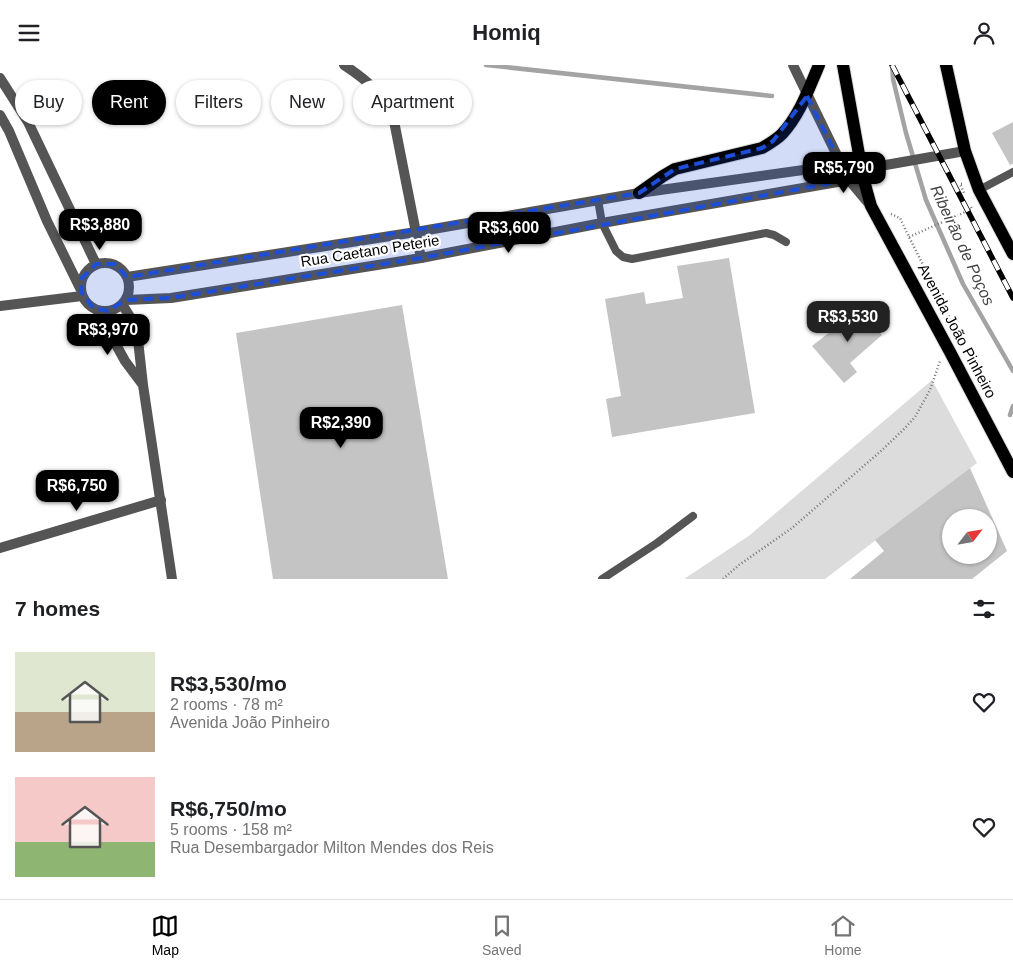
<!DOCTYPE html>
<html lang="en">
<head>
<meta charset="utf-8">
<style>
  :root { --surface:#fff; --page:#f2f2f2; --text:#202124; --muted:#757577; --line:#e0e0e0; --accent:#000 }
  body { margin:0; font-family:Arial,sans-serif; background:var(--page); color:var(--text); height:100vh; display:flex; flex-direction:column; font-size:19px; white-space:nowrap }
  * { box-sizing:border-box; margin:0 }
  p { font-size:16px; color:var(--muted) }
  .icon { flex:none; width:28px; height:28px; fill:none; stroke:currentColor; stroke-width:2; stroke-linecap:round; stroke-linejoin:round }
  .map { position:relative; height:514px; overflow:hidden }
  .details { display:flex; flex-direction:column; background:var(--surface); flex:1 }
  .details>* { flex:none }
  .banner { position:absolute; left:15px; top:15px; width:500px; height:45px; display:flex; gap:10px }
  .needle { width:32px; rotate:59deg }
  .controls { position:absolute; left:942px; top:444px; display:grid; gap:10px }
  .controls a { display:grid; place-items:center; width:55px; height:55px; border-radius:50%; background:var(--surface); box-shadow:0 1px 4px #0004; font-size:25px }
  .price { position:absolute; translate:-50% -42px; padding:0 11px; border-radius:10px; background:var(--accent); color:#fff; font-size:16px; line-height:32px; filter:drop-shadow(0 1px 2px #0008) }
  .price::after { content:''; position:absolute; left:50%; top:30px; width:15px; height:11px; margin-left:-8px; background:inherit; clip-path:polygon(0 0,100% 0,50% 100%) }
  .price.selected { background:#222; color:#fff }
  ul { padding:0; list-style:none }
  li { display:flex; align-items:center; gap:15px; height:125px; padding:0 15px }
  li span { display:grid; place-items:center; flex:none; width:140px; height:100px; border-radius:0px; color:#555 }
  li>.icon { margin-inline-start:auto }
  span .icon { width:60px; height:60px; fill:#fffc; stroke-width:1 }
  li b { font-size:21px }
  h2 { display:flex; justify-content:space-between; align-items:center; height:60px; padding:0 15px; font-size:21px }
  .chip { padding:0 18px; border-radius:22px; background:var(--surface); box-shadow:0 1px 4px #0004; font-size:18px; line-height:45px }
  .chip.selected { background:var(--accent); color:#fff }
  header { display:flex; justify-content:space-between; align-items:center; height:65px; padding:0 15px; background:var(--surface); font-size:22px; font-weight:800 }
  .tabs { display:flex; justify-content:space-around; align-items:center; height:70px; border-top:1px solid var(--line); background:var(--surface); font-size:14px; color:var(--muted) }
  .tabs a { display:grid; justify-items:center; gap:2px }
  .tabs .selected { color:var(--accent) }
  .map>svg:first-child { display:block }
</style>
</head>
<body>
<header><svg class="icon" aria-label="menu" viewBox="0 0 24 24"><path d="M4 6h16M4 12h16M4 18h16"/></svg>Homiq<svg class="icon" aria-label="person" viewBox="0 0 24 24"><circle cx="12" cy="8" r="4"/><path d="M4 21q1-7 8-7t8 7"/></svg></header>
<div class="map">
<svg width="1013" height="514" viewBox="0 0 1013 514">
  <rect width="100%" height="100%" fill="#fff"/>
  <path fill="#dcdcdc" d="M932,315L977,398L970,403L825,514H684L750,470Z"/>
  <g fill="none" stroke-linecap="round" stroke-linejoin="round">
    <path stroke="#a3a3a3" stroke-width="4.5" d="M486,0L772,31
      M892,0L893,14L906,68L926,135L963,219L1013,306
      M1010,350L1013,341"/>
  </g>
  <path fill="#c4c4c4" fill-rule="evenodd" d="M1013,57V99L1010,100L992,68Z
    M729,193L755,348L612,372L606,334L621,331L605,234L644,227L646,239L683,233L677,201Z
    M402,240L448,514H273L236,268Z
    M860,241L872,255L871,256L882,270L850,298L857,307L844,318L812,281L836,262L847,276L849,275L836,260Z
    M970,403L1007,486L972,514H850L884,486L875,475ZM951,452H989V490H951Z"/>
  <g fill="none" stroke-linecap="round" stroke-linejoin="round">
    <defs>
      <path id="primary" d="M843,0L863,112L871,141L950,287L1013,407
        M946,0L965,86L979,125L1013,189
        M639,128L663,111L675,104L762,83C769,79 776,75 782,69C800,50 809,23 819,0"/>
    </defs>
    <use href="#primary" stroke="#dbdbdb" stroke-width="14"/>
    <path stroke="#777" stroke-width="2.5" stroke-dasharray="1 2.5" stroke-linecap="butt" d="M962,119H960L964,128
      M891,149L900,153L909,172L958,269
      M909,172L972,144L970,140
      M723,514L739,500L792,463L881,386L904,364L915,352L930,325L940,296"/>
    <path stroke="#555" stroke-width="8" d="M979,125L1013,107
      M598,135L602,158L616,186L623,192L632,194L766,168L774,170L786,177
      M602,514L657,478L693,451"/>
    <path stroke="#555" stroke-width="10" d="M344,0C367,15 384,29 394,56L421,193
      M0,241L82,231
      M0,483L161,435"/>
    <path stroke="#555" stroke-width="10" d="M793,0L849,115L870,140
      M0,13L28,57L96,199
      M0,50L9,66L47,156L80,223
      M81 222a24 24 0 1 1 48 0a24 24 0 1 1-48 0Z
      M127,212L416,167L639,128L832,101L860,96L880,101
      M126,235L171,233L421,193L602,158L849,115L863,112L880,101L965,86
      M122,239L135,260L137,266L143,320L172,514
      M97,245L125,296L143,320"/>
    <use href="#primary" stroke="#000" stroke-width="12"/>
    <defs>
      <path id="rail" d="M892,0L1013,233"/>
    </defs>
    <use href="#rail" stroke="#000" stroke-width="5.5"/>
    <use href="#rail" stroke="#fff" stroke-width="4" stroke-dasharray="11" stroke-linecap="butt"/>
  </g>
  <path fill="#1d4ed8" fill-opacity="0.2" stroke="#1d4ed8" stroke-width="4" stroke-dasharray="10 6" stroke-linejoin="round" d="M807,31L849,115L421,193L171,233L126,235L108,246L93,243L81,227L82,213L96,199H115L127,212L639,128L675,104L762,83L773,76Z"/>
  <g text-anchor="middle" stroke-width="4.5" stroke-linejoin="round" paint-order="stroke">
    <g font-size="15" fill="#000" stroke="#fff">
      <text transform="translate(370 186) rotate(-9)" y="5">Rua Caetano Peterie</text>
      <text transform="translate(957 266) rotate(62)" y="5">Avenida João Pinheiro</text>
    </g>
    <g font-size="16" font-style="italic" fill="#444" stroke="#fff">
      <text transform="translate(963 180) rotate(65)" y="6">Ribeirão de Poços</text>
    </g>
  </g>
</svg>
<div class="controls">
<a><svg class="needle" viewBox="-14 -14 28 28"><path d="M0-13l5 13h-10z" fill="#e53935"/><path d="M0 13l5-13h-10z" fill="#757577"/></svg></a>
</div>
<b class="price" style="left:844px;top:129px">R$5,790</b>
<b class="price" style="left:100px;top:186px">R$3,880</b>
<b class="price" style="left:509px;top:189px">R$3,600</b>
<b class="price selected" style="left:848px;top:278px">R$3,530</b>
<b class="price" style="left:108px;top:291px">R$3,970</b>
<b class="price" style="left:341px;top:384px">R$2,390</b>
<b class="price" style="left:77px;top:447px">R$6,750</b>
<div class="banner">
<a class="chip">Buy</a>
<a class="chip selected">Rent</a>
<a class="chip">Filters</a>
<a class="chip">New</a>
<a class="chip">Apartment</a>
</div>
</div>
<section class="details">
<h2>7 homes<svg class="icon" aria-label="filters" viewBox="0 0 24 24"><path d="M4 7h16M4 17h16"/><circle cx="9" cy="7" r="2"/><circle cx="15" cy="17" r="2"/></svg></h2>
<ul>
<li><span style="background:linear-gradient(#dfe7d0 60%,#b9a48a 0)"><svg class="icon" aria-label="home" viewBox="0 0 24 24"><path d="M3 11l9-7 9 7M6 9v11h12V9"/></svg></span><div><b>R$3,530/mo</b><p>2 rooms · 78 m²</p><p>Avenida João Pinheiro</p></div><svg class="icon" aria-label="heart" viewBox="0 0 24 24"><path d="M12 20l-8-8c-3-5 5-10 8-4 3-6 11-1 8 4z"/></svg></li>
<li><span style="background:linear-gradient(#f6c9c9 65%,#8fb573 0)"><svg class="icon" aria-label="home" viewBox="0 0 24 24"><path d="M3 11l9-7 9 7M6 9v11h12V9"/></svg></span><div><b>R$6,750/mo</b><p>5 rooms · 158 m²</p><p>Rua Desembargador Milton Mendes dos Reis</p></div><svg class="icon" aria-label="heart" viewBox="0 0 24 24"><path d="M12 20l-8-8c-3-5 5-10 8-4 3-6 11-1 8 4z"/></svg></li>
</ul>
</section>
<nav class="tabs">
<a class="selected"><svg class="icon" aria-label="map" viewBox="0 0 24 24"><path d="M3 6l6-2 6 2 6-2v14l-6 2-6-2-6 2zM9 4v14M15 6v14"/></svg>Map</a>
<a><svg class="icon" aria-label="saved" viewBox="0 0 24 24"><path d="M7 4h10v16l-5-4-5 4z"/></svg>Saved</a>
<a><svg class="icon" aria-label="home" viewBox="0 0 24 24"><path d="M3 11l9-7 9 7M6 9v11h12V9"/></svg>Home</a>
</nav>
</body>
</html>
